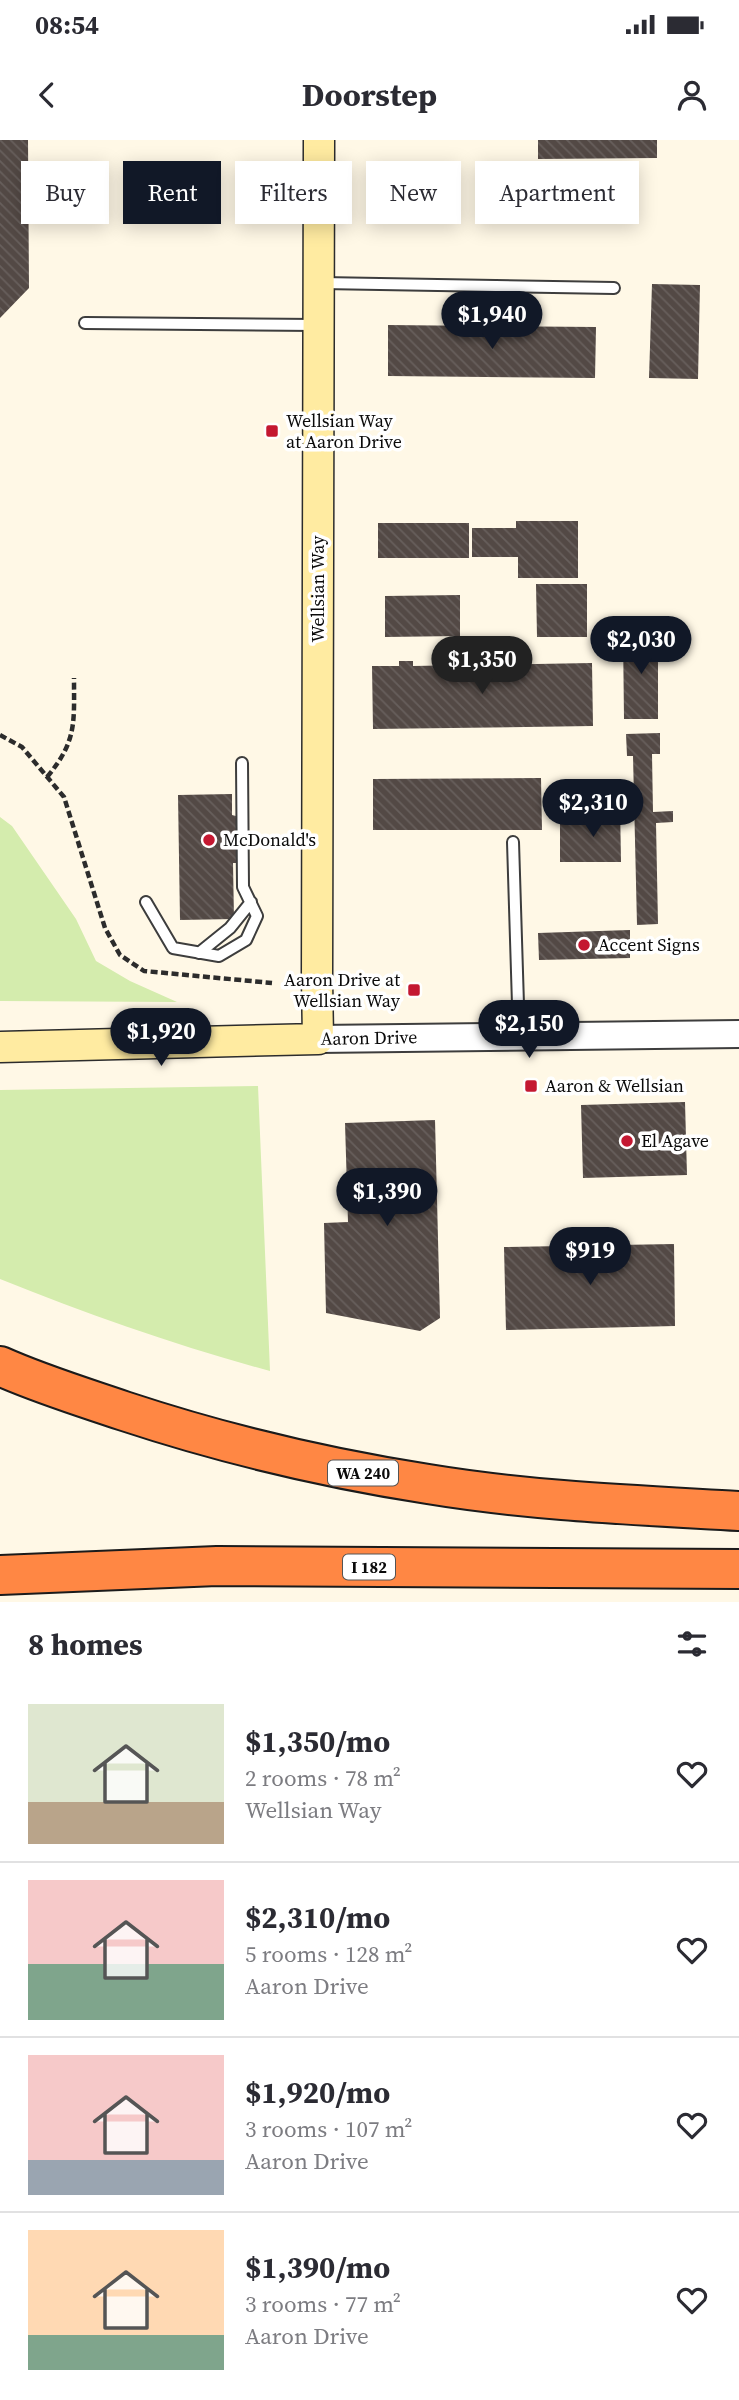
<!DOCTYPE html>
<html lang="en">
<head>
<meta charset="utf-8">
<style>
  :root { --surface:#fff; --page:#f2f2f3; --text:#2b2b33; --muted:#7c7c81; --line:#e1e1e2; --accent:#111827 }
  body { margin:0; font-family:"Source Serif 4",serif; background:var(--page); color:var(--text); height:100vh; display:flex; flex-direction:column; font-size:26px; white-space:nowrap }
  * { box-sizing:border-box; margin:0 }
  p { font-size:23px; color:var(--muted) }
  .icon { flex:none; width:38px; height:38px; fill:none; stroke:currentColor; stroke-width:2; stroke-linecap:round; stroke-linejoin:round }
  .map { position:relative; height:1462px; overflow:hidden }
  .side { display:flex; flex-direction:column; background:var(--surface); flex:1 }
  .side>* { flex:none }
  .banner { position:absolute; left:21px; top:21px; width:698px; height:63px; display:flex; gap:14px }
  .price { position:absolute; translate:-50% -60px; padding:0 16px; border-radius:24px; background:var(--accent); color:#fff; font-size:23px; line-height:46px; filter:drop-shadow(0 2px 4px #0008) }
  .price::after { content:''; position:absolute; left:50%; top:42px; width:21px; height:16px; margin-left:-10px; background:inherit; clip-path:polygon(0 0,100% 0,50% 100%) }
  .price.on { background:#222; color:#fff }
  ul { padding:0; list-style:none }
  li { display:flex; align-items:center; gap:21px; height:175px; padding:0 28px }
  li+li { border-top:2px solid var(--line) }
  li span { display:grid; place-items:center; flex:none; width:196px; height:140px; border-radius:0px; color:#555 }
  li>.icon { margin-inline-start:auto }
  span .icon { width:84px; height:84px; fill:#fffc; stroke-width:1 }
  li b { font-size:30px }
  h2 { display:flex; justify-content:space-between; align-items:center; height:84px; padding:0 28px; font-size:30px }
  .chip { padding:0 24px; border-radius:0px; background:var(--surface); box-shadow:0 4px 18px #0003; font-size:24px; line-height:63px }
  .chip.on { background:var(--accent); color:#fff }
  .status { display:flex; justify-content:space-between; align-items:center; height:49px; padding:0 35px; background:var(--surface); direction:ltr }
  .status svg { height:19px; fill:currentColor }
  header { display:flex; justify-content:space-between; align-items:center; height:91px; padding:0 28px; background:var(--surface); font-size:32px; font-weight:700 }
  .map>svg:first-child { display:block }
</style>
</head>
<body>
<div class="status"><b>08:54</b><svg viewBox="0 0 49 12"><path d="M0 12V9h3v3zM5 12V6h3v6zM10 12V3h3v9zM15 12V0h3v12zM26 1h20v11H26zM47 4h2v5h-2z"/></svg></div>
<header><svg class="icon" aria-label="back" viewBox="0 0 24 24"><path d="M15 5l-7 7 7 7"/></svg>Doorstep<svg class="icon" aria-label="person" viewBox="0 0 24 24"><circle cx="12" cy="8" r="4"/><path d="M4 21q1-7 8-7t8 7"/></svg></header>
<div class="map">
<svg width="739" height="1462" viewBox="0 0 739 1462">
  <defs>
    <pattern id="building-back-hatch" width="6" height="6" patternUnits="userSpaceOnUse" patternTransform="scale(1.75)"><rect width="6" height="6" fill="#534945"/><path d="M-1 5l2 2M0 0l6 6M5-1l2 2" fill="none" stroke="#675f5c"/></pattern>
  </defs>
  <rect width="100%" height="100%" fill="#fff8e6"/>
  <path fill="#d4ecad" d="M0,677L12,686L76,779L96,821L130,841L177,862L0,861Z
    M258,946L270,1231C178,1206 89,1175 0,1139V950Z"/>
  <path fill="url(#building-back-hatch)" d="M0,0H28L29,148L0,178Z
    M538,0H657V18L538,19Z
    M652,144L700,145L698,239L649,238Z
    M388,185L596,187L595,238L388,236Z
    M516,381H578V438H518V417H472V388H516Z
    M378,383H469V418H378Z
    M536,444H587V497H537Z
    M460,455V496L385,497V456Z
    M623,493H658V579H624Z
    M399,521H413V526L592,523L593,586L373,589L372,526H399Z
    M660,593V614H652L653,672L673,671V682L656,683L658,784L637,785L633,616H627L626,594Z
    M541,638L542,690H373V639Z
    M232,654V675L240,677V723H233L234,779L180,780L178,655Z
    M620,664L621,722H560V683L600,682V665Z
    M630,790V818L539,820L538,793Z
    M685,962L687,1035L583,1038L581,965Z
    M435,980L440,1178L420,1191L326,1173L324,1083L348,1082L345,983Z
    M674,1104L675,1186L506,1190L504,1107Z"/>
  <g fill="none" stroke-linecap="round" stroke-linejoin="round">
    <defs>
      <path id="service" d="M322,143L614,148
        M85,183L316,185
        M513,702L519,897
        M146,762L173,808L219,816L246,800L257,776L243,747L242,623
        M199,813L230,788L251,762"/>
      <path id="tertiary" d="M318,899L739,894"/>
      <path id="secondary" d="M0,907L318,899L317,839L319,0"/>
      <path id="motorway" d="M0,1226C40,1244 83,1257 124,1271C224,1304 325,1328 428,1344C531,1361 635,1365 739,1371
        M0,1435L217,1426L739,1429"/>
    </defs>
    <use href="#service" stroke="#3d3d3d" stroke-width="14"/>
    <use href="#tertiary" stroke="#3d3d3d" stroke-width="30"/>
    <use href="#secondary" stroke="#2c2c2c" stroke-width="33"/>
    <use href="#motorway" stroke="#1b1b1b" stroke-width="42"/>
    <path stroke="#2c2c2c" stroke-width="4.5" stroke-dasharray="7 3.5" stroke-linecap="butt" d="M0,595L22,607L64,657L105,788L120,815L144,831L272,843
      M47,637C77,601 74,583 74,538"/>
    <use href="#service" stroke="#fff" stroke-width="10"/>
    <use href="#tertiary" stroke="#fff" stroke-width="26"/>
    <use href="#secondary" stroke="#ffeba1" stroke-width="30"/>
    <use href="#motorway" stroke="#ff8744" stroke-width="38"/>
  </g>
  <g fill="#c41831" stroke="#fff" stroke-width="2.5">
    <rect x="265" y="284" width="14" height="14" rx="3.5"/>
    <circle cx="209" cy="700" r="7"/>
    <circle cx="584" cy="805" r="7"/>
    <rect x="407" y="843" width="14" height="14" rx="3.5"/>
    <rect x="524" y="939" width="14" height="14" rx="3.5"/>
    <circle cx="627" cy="1001" r="7"/>
  </g>
  <g text-anchor="middle" stroke-width="7" stroke-linejoin="round" paint-order="stroke">
    <g fill="#fff" stroke="#545454" stroke-width="2">
      <rect x="328" y="1320.5" width="70" height="25" rx="5"/>
      <rect x="343" y="1414.5" width="52" height="25" rx="5"/>
    </g>
    <g font-size="16" font-weight="bold" fill="#0a0a0a">
      <text x="363" y="1339">WA 240</text>
      <text x="369" y="1433">I 182</text>
    </g>
    <g font-size="18" fill="#0a0a0a" stroke="#fff" text-anchor="start">
      <text x="286" y="287">Wellsian Way<tspan x="286" dy="21">at Aaron Drive</tspan></text>
      <text x="223" y="706">McDonald's</text>
      <text x="598" y="811">Accent Signs</text>
      <text x="400" y="846" text-anchor="end">Aaron Drive at<tspan x="400" dy="21">Wellsian Way</tspan></text>
      <text x="545" y="952">Aaron &amp; Wellsian</text>
      <text x="641" y="1007">El Agave</text>
    </g>
    <g font-size="18" fill="#0a0a0a" stroke="#fff">
      <text transform="translate(318 449) rotate(-90)" y="6">Wellsian Way</text>
      <text transform="translate(369 898) rotate(-1)" y="6">Aaron Drive</text>
    </g>
  </g>
</svg>
<b class="price" style="left:492px;top:211px">$1,940</b>
<b class="price" style="left:641px;top:536px">$2,030</b>
<b class="price on" style="left:482px;top:556px">$1,350</b>
<b class="price" style="left:593px;top:699px">$2,310</b>
<b class="price" style="left:529px;top:920px">$2,150</b>
<b class="price" style="left:161px;top:928px">$1,920</b>
<b class="price" style="left:387px;top:1088px">$1,390</b>
<b class="price" style="left:590px;top:1147px">$919</b>
<div class="banner">
<a class="chip">Buy</a>
<a class="chip on">Rent</a>
<a class="chip">Filters</a>
<a class="chip">New</a>
<a class="chip">Apartment</a>
</div>
</div>
<section class="side">
<h2>8 homes<svg class="icon" aria-label="filters" viewBox="0 0 24 24"><path d="M4 7h16M4 17h16"/><circle cx="9" cy="7" r="2"/><circle cx="15" cy="17" r="2"/></svg></h2>
<ul>
<li><span style="background:linear-gradient(#dfe7d0 70%,#b9a48a 0)"><svg class="icon" aria-label="home" viewBox="0 0 24 24"><path d="M3 11l9-7 9 7M6 9v11h12V9"/></svg></span><div><b>$1,350/mo</b><p>2 rooms · 78 m²</p><p>Wellsian Way</p></div><svg class="icon" aria-label="heart" viewBox="0 0 24 24"><path d="M12 20l-8-8c-3-5 5-10 8-4 3-6 11-1 8 4z"/></svg></li>
<li><span style="background:linear-gradient(#f6c9c9 60%,#7fa58c 0)"><svg class="icon" aria-label="home" viewBox="0 0 24 24"><path d="M3 11l9-7 9 7M6 9v11h12V9"/></svg></span><div><b>$2,310/mo</b><p>5 rooms · 128 m²</p><p>Aaron Drive</p></div><svg class="icon" aria-label="heart" viewBox="0 0 24 24"><path d="M12 20l-8-8c-3-5 5-10 8-4 3-6 11-1 8 4z"/></svg></li>
<li><span style="background:linear-gradient(#f6c9c9 75%,#9aa5b1 0)"><svg class="icon" aria-label="home" viewBox="0 0 24 24"><path d="M3 11l9-7 9 7M6 9v11h12V9"/></svg></span><div><b>$1,920/mo</b><p>3 rooms · 107 m²</p><p>Aaron Drive</p></div><svg class="icon" aria-label="heart" viewBox="0 0 24 24"><path d="M12 20l-8-8c-3-5 5-10 8-4 3-6 11-1 8 4z"/></svg></li>
<li><span style="background:linear-gradient(#ffd9b3 75%,#7fa58c 0)"><svg class="icon" aria-label="home" viewBox="0 0 24 24"><path d="M3 11l9-7 9 7M6 9v11h12V9"/></svg></span><div><b>$1,390/mo</b><p>3 rooms · 77 m²</p><p>Aaron Drive</p></div><svg class="icon" aria-label="heart" viewBox="0 0 24 24"><path d="M12 20l-8-8c-3-5 5-10 8-4 3-6 11-1 8 4z"/></svg></li>
</ul>
</section>
</body>
</html>
